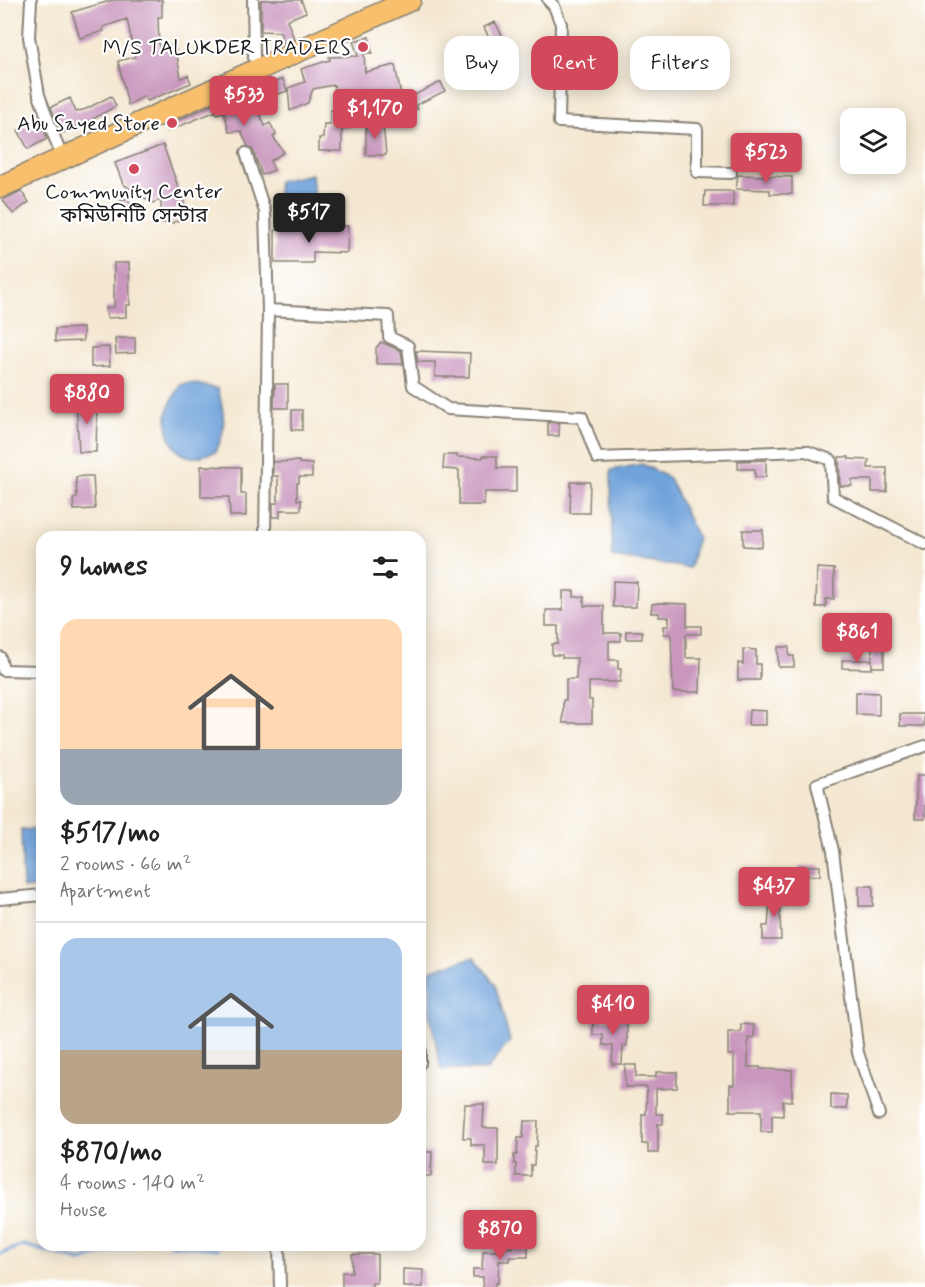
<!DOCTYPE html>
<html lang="en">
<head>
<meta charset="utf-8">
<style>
  :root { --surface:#fff; --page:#f2f2f2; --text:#222; --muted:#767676; --line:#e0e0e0; --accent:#d1495b }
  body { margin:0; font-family:Mynerve,"Noto Sans Bengali",sans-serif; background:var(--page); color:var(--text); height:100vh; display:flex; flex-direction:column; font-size:22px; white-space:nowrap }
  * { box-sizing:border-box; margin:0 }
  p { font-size:20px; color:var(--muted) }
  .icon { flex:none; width:33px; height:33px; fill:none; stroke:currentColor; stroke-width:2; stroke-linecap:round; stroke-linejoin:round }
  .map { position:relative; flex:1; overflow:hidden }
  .side { position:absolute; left:36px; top:531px; width:390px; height:720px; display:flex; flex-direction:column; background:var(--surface); border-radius:18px; box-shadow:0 3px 15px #0003 }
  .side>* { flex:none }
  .hud { position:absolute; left:444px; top:36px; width:390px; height:54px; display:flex; gap:12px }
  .buttons { position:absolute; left:840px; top:108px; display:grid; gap:12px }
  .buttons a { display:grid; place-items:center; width:66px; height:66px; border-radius:12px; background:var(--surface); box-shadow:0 3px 15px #0003; font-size:30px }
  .price { position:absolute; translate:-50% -51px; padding:0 14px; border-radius:6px; background:var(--accent); color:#fff; font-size:20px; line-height:39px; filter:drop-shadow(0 2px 3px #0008) }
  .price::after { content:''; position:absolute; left:50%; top:36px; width:18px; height:14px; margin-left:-9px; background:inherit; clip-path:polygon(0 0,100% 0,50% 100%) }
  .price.current { background:#222; color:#fff }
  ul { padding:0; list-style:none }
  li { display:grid; align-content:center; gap:12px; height:318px; padding:0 24px }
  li+li { border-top:2px solid var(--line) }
  li span { display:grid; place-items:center; height:186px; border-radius:18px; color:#555 }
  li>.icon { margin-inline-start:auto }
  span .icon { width:108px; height:108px; fill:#fffc; stroke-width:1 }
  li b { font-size:26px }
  h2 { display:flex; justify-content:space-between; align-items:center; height:72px; padding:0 24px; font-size:26px }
  .pill { padding:0 21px; border-radius:18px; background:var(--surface); box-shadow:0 3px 15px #0003; font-size:21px; line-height:54px }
  .pill.current { background:var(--accent); color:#fff }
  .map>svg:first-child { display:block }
</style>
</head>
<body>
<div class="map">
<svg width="925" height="1287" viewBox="0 0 925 1287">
  <rect width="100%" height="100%" fill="#fff"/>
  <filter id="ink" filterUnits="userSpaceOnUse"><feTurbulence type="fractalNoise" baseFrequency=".0167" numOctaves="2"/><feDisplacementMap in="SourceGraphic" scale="12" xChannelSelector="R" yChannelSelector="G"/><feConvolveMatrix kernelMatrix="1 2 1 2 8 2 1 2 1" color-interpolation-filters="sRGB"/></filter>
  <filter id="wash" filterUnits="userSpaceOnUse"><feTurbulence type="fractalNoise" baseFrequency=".008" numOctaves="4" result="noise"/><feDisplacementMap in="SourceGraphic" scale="24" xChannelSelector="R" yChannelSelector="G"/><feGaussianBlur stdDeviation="1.35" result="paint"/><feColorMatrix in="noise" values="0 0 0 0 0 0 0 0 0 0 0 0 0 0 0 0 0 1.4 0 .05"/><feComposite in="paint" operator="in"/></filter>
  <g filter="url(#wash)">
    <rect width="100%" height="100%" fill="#f4e8d2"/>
    <path fill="#6fa3db" stroke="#46607c" stroke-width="1.5" d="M312,174L317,227L282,228L285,203L277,201L278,181Z
      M191,383L218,389C224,411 228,432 215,452C209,454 198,458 192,457C170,454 163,425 169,407C172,399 177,392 180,385Z
      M642,464L669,478L697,537L690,568L612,557L611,470Z
      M42,829V888H23L21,830Z
      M474,957L495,984L510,1041L487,1070L441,1069L430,1014V970Z"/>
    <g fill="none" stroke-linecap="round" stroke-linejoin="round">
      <path stroke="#6fa3db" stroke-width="3" d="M170,1245L218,1249
        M0,1254L24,1245L80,1261L135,1245"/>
    </g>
    <g id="blocks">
      <path fill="#c996be" d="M113,0H162V17H158L159,48L175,45L181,78L188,75L191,83L147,101L145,96L128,105L118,61L135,57L127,19L103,27L104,31L80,38L72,12Z
        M261,0H301L306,12L287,20L294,39L284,43L280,32L261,31Z
        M495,22L508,47L494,54L489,43L491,42L484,27Z
        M369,37L372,53H364L365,72L395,65L402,101L441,82L445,91L416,105L418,109L383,118L380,106H349V128H342V151H319V138H323L324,124H330V110H337L334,85L313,89L308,103L290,111L288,88L305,82L301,69L330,60L329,57L358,56L353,41Z
        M283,79L287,91L273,96L268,84Z
        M254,90L260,102L256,104L265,126L270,123L276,134L273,137L284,152L270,161L274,170L262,175L253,150L248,146L241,131L229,132L224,111L217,114L216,111L168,131L165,126L229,97L231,102Z
        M111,96L116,106L91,120L61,133L51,107L70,98L76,112L86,109Z
        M40,119L47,139L28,149L18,130Z
        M366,124H383L386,155H366Z
        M163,145L189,217L172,223H161V200L152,203L123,184L115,163Z
        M738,175L792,177V194H770V190L736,189Z
        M21,191L29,202L13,214L3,200Z
        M705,191H733V206H704Z
        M127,198L133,209L111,221L105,209Z
        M323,226H348L347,253L313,252V263H275V230H323Z
        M114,263H129L130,305H126V317L107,318L106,308L114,307Z
        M83,328V341L55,342V329Z
        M115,338H135V353L116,354Z
        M381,342L401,351L403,364H376V348Z
        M109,347L110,366L91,367V348Z
        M416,351L470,353L469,377H435V362H418Z
        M275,384H288V408H274Z
        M76,399H87V402H101V411L97,412L96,452H79Z
        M292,410H302V430H292Z
        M548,422L559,423V436H548Z
        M444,455H457V457L483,458V456H497V468H516V492H485L484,505H459V470L443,469Z
        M839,457H849V459L869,460L868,468H887V492H872V480H852V486H840Z
        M766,460V477H755V469H738V461Z
        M299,461V463L312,464V477H299V483H297V500H301V510H280V517H273V503H278V476H273V462Z
        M201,466L241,467V494H246V516H230L229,497H201Z
        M85,476H93L95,509L74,510L73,499L77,498L76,477Z
        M571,482H590L589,513H570Z
        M743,530H763L762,547L743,546Z
        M817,568L834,569V599H826V607H816Z
        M613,581L637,582L636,607H613Z
        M563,591H574V597H584V606H604V633H621V641H609V660H618V669H621L620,682H589V700H592V723H563V700H566V679H576L577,658H562V655H552V644H558V626H546V610H563Z
        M659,603L687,604V626H701V634H686V658H701L700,692H673L671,634H664V626H669V617H659V613H651L652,604Z
        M835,617H860V630H835Z
        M869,622H888V631H884V667H872V631H869Z
        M626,631H642V639H626Z
        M778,647H789V656H794V667H778Z
        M743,649L756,650V664H760V680H738V663L743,664Z
        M842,660H872V669L842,668Z
        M856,692L879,693V715L856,714Z
        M749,710L766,711V725H748Z
        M900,714H924V726H900Z
        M917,775H925V819H915Z
        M799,866H820V876L799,875Z
        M859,886H873V906H859Z
        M771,889H779L781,940H763V926H768Z
        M593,1020H627V1046H623L622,1064H612L613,1046L603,1045V1035H593Z
        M741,1024L754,1025V1038H748V1067H760V1069L792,1070V1101H783V1116L772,1115V1132H761V1111H730V1085H734V1055H728V1032H741Z
        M625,1065H636V1077H656V1072H677V1088L656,1089V1114H663V1124H658V1153H648V1144H642V1114H646L647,1087H625Z
        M831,1094L847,1095V1109H831Z
        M465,1104H484L483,1128H498V1165H485V1145H471V1138H463Z
        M524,1121H538L537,1146H535L534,1165H531V1176H516V1164H514V1155H517L518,1138H523Z
        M420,1152H432L431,1176H420Z
        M512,1239H528V1257H509V1261H499L498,1283H495V1287H483V1277H473V1269H482L483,1251H502V1247L512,1248Z
        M352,1254H377V1283H372V1287H342V1272H352Z
        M403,1269L423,1270V1287H403Z"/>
    </g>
  </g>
  <g filter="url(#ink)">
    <use href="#blocks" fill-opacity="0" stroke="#888277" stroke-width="1.5"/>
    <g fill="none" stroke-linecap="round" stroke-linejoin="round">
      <defs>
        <path id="street" d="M31,0L29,37L39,95L58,147
          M253,0L254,58
          M548,0L554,6L561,24L559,122L697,129V172L731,173
          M246,153L265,212L268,310L265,537
          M268,310L388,316L389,337L408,346L413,386L448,409L582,417L597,458L806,451L831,460L833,497L925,544
          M0,657L3,670L42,671
          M0,899L42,895
          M420,1047V1063
          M879,1114L858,1053L833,851L817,784L925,746
          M279,1245L280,1287"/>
        <path id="highway" d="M0,187L410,0"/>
      </defs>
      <use href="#street" stroke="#888277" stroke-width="14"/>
      <use href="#highway" stroke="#888277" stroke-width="24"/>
      <use href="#street" stroke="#fff" stroke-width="10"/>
      <use href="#highway" stroke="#f8bf6c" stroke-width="21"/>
    </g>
  </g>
  <g fill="#d1495b" stroke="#fff" stroke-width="2">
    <circle cx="363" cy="47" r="6"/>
    <circle cx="172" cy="123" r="6"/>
    <circle cx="134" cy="169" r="6"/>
  </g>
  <g text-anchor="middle" stroke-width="4.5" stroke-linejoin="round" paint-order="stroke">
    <g font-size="21" fill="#1c1c1c" stroke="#fff" text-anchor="end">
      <text x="351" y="54">M/S TALUKDER TRADERS</text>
      <text x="160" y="130">Abu Sayed Store</text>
      <text x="134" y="198" text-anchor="middle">Community Center<tspan x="134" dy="24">কমিউনিটি সেন্টার</tspan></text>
    </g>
  </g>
</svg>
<div class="buttons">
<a><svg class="icon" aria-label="layers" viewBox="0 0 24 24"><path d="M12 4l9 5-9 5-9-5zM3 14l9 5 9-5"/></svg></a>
</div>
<b class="price" style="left:244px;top:127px">$533</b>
<b class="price" style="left:375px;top:140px">$1,170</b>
<b class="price" style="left:766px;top:184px">$523</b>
<b class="price current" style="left:309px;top:244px">$517</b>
<b class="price" style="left:87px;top:425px">$880</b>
<b class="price" style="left:857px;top:664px">$861</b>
<b class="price" style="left:774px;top:918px">$437</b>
<b class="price" style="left:613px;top:1036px">$410</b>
<b class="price" style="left:500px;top:1261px">$870</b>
<div class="hud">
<a class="pill">Buy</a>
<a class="pill current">Rent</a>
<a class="pill">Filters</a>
</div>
<section class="side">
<h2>9 homes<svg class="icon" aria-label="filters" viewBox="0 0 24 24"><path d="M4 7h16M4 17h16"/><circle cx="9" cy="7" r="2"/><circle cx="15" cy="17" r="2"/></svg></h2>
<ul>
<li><span style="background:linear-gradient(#ffd9b3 70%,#9aa5b1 0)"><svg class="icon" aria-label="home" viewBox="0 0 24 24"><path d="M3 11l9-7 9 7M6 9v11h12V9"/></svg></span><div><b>$517/mo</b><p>2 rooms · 66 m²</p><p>Apartment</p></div></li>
<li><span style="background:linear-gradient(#a9c7e8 60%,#b9a48a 0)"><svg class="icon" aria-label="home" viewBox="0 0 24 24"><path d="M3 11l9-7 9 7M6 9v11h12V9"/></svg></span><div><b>$870/mo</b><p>4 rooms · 140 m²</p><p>House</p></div></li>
</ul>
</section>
</div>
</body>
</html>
